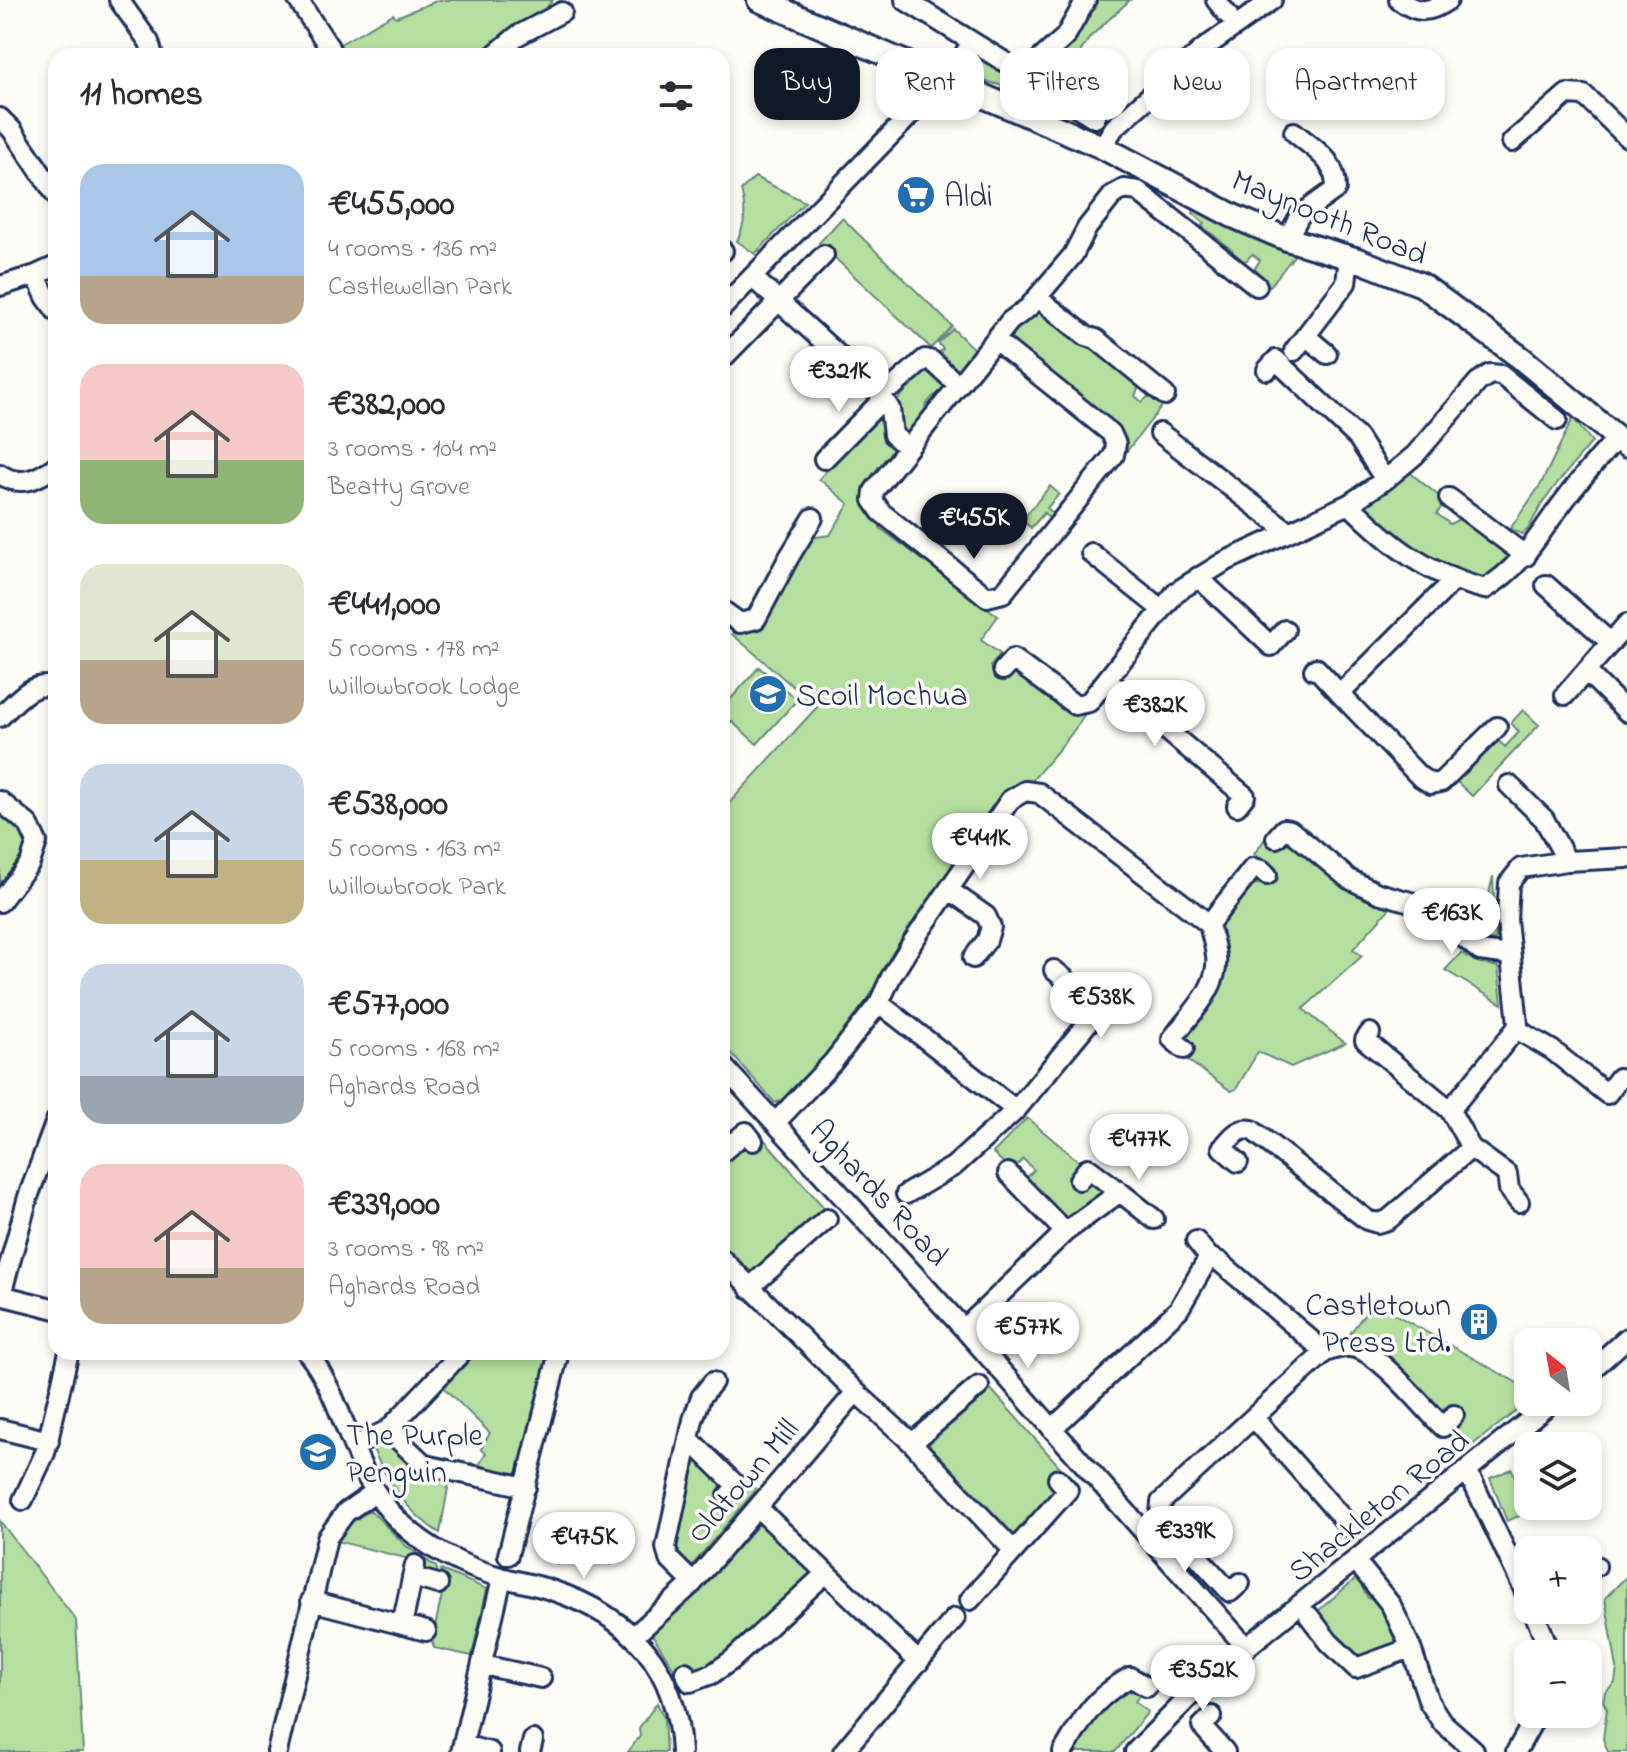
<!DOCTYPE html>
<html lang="en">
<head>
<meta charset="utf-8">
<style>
  :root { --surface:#fff; --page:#f7f7f7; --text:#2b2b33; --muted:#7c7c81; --accent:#111827 }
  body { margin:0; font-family:"Indie Flower",sans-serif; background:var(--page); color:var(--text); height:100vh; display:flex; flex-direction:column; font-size:30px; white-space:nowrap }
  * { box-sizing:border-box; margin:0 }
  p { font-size:26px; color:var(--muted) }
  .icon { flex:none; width:44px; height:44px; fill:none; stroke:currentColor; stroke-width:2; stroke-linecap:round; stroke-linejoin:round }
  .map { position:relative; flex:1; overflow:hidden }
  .drawer { position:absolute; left:48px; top:48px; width:682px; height:1312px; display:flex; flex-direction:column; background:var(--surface); border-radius:24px; box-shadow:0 4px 12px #0003 }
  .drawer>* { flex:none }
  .guide { position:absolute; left:754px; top:48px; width:752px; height:72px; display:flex; gap:16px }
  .needle { width:52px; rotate:329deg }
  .fabs { position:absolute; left:1514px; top:1328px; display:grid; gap:16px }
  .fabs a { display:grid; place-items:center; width:88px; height:88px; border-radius:16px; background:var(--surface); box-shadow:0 4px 12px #0003; font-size:40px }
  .price { position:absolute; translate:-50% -68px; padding:0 18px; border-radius:28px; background:#fff; color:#222; font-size:26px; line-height:52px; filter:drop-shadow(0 2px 4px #0008) }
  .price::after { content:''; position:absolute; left:50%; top:48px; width:24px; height:18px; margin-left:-12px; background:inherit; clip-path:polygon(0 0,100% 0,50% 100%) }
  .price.selected { background:var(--accent); color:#fff }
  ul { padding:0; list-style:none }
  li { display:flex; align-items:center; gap:24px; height:200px; padding:0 32px }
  li span { display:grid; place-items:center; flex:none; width:224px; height:160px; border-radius:24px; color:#555 }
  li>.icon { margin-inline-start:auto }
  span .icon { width:96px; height:96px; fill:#fffc; stroke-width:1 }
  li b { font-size:34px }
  h2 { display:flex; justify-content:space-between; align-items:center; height:96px; padding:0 32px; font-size:34px }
  .tag { padding:0 28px; border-radius:24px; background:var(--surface); box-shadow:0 4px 12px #0003; font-size:28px; line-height:72px }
  .tag.selected { background:var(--accent); color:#fff }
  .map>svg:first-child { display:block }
</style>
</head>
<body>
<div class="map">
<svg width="1627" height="1752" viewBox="0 0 1627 1752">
  <rect width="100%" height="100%" fill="#fdfcf7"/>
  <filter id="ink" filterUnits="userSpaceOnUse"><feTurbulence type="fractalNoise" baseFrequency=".0125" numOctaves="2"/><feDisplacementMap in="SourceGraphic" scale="16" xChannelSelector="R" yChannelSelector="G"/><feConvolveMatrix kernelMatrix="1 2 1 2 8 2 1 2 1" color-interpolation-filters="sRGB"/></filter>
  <g filter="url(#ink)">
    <path fill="#b3e09e" stroke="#67887e" stroke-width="2" d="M439,0H553L540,15L493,46L482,56H347L340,44L393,14L396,17Z
      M1092,0H1130L1090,37L1058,87L1043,77L1047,61Z
      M979,57L997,65L1099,123L1097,128L1071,120L1033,94L981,80L974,75L969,66Z
      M755,177L805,202L755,254L737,241C746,223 746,209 741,190Z
      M1195,209L1237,232L1297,252L1270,286L1256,274L1255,268L1260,260L1252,254L1247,260L1238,263L1230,256L1233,251L1202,226L1204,223L1193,213Z
      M842,218L952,326L931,348L819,243Z
      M1039,308L1091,343L1140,384L1135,396L1142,402L1149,396L1156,395L1166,401L1123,456L1006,340L1017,322Z
      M953,329L978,353L959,374L936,355L943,349L938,343Z
      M926,366L948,384L943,393L933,396L925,406L928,414L910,435L901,434L893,404L916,380L914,373Z
      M881,412L883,429L896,452L871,485L882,521L880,528L998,616L981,640L1000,654L991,666L1008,680L1015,673L1022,674L1087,709C1079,729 1043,766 1028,786C992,835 817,1093 775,1103L722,1043V811L817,707L732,634L766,619L810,538L830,535L849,504L819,479L837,459L836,456Z
      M1573,418L1592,442L1559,481L1542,504L1528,529L1522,534L1510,529L1541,484Z
      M1408,471L1445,501L1437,514L1450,524L1463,517L1508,550C1511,559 1508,566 1500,571C1495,574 1490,579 1484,579C1448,582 1393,535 1366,513L1364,506L1368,499Z
      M1050,486L1059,494L1047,508L1054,514L1050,518L1044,513L1031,528L1022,520Z
      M759,667L797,700L757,744L722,713V709Z
      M1523,710L1539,725L1472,796L1455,780L1494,737L1505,747L1519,732L1511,723Z
      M0,809L27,835L29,848L0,892Z
      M1267,836L1279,847L1292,842L1362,895L1391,907L1353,949L1362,956L1303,1009L1345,1043L1291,1067L1258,1052L1236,1089L1231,1091L1189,1061L1193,1045L1184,1034L1202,1008L1217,926L1248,884H1266L1275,872L1254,854Z
      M1493,876L1496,939L1493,941L1486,940L1480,935Z
      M1461,953L1474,961L1498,967L1502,1004L1445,970Z
      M1027,1118L1081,1163L1086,1186L1095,1178L1107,1192L1075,1219L1065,1220L1025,1179L1034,1170L1023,1159L1012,1171L993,1153Z
      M762,1137L826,1210L760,1270C741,1277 734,1263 722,1250V1159L744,1144L752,1146Z
      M1373,1302L1528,1389V1402L1471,1446L1456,1430L1464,1418L1449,1406L1443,1409L1435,1408L1380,1350L1364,1340L1346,1339Z
      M472,1352H540L550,1360L521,1475L516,1478L468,1469L471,1463L478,1467L486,1453L481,1449L490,1433L441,1385Z
      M989,1387L1060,1467L1050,1478L1054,1496L1014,1537L929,1450L930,1438L935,1431Z
      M387,1441L450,1477L440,1533C407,1513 387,1481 372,1447Z
      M694,1454L722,1478L730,1502L750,1484L756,1490L689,1569L673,1554Z
      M1512,1469L1529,1512L1507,1521L1490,1478Z
      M370,1510L405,1545L436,1567L441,1581L424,1573L422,1562L336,1541L348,1525Z
      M0,1521L76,1620L83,1752H0Z
      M760,1523L766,1525L813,1571V1576L733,1653L697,1674L688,1666L676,1672L652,1634L653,1628L667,1620L701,1589Z
      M441,1570L487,1589L472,1656L434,1648L432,1640L445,1581Z
      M1361,1574L1369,1584L1363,1589L1368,1598L1384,1601L1397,1630L1396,1642L1388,1649L1352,1661L1344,1644L1311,1617Z
      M1627,1576V1752H1608L1603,1739L1607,1709L1603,1701L1605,1692L1615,1683L1617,1668L1605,1598Z
      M1127,1685L1142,1690L1135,1702L1148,1712L1115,1752H1069L1090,1715Z
      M657,1703L664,1718L666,1752H628L640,1736L639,1728Z"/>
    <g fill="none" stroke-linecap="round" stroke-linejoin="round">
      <defs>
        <path id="minor" d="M119,0L149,42L153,56
          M298,0L329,47L332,56
          M905,0L1095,118
          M1216,0L1228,15
          M1399,0C1418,14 1429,13 1448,0
          M493,56L517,36L562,12
          M1025,73L1065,37L1086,0
          M0,118L12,130L56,195
          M1512,142L1567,94L1584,95L1627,137
          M1102,147L1114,128L1203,49L1272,0
          M1287,239L1300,215L1336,189C1336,159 1316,151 1294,132
          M722,251H723
          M36,275L46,297L56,311
          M752,277L879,392L890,409L893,435L908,448
          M0,286L36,275L56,266
          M1038,298L1086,336L1096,339L1165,395
          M722,308L956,68L972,42
          M1307,337L1327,354
          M995,340L1111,433L1116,444L1114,455L1003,593L987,597L881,512L873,500L874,491L1010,321L1028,308L1073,255L1087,228L1113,195L1124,189L1138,191L1257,286
          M1294,351L1346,283L1349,257
          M722,359L824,255
          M1267,370L1276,360L1358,438L1385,480L1349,504
          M894,386L925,359L932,361L958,385
          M1160,433L1289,532
          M824,459L884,398
          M0,474C20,488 38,479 56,466
          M1385,480L1415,455L1478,382L1490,374L1501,375L1557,420
          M1449,498L1526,556
          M1091,553L1161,609
          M1198,577L1271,646L1285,630
          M1453,581L1340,694L1419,776L1431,784L1441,782L1497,727
          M1546,585L1611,643
          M722,610L740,623L756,619L789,557L813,518
          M1627,624L1586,671L1627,712
          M1003,670L1013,659L1075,705L1089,702L1176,592L1224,562L1349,504C1391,546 1426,574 1485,589C1524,565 1537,536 1564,501C1580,479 1599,458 1617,438
          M1314,670L1316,668L1340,694
          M1107,680L1245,796L1237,806
          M1565,695L1586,671
          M0,717C16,702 32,679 56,688
          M1509,785L1544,819L1567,861
          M0,801L29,825L37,842L30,863L0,902
          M1276,838L1284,829L1290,830L1349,879L1378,893L1425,906L1480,951L1510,955
          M949,890L986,916L991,927L987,940L973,958
          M1209,924L1253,868L1262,870L1267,875
          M879,1003L1016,1110L954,1166L906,1194
          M1516,1029L1552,1050L1607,1094L1619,1078
          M1370,1033L1365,1040L1450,1110L1471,1148L1507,1174L1509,1189L1519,1202
          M722,1065L964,1329L1247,1648
          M1016,1110L1092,1018L1090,1000L1054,970
          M1450,1110L1516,1029L1518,1024L1507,920L1509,883L1521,868L1567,861L1627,858
          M775,1123L833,1062L879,1003L891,977L914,940L1010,800L1025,791L1039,793L1209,924C1211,934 1215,945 1216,956C1220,988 1189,1015 1172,1039L1184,1049
          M722,1152L746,1132L753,1141
          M1238,1162L1222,1148C1231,1139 1237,1127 1252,1130L1367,1220L1377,1223L1388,1220L1471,1148
          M1008,1173L1065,1232
          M1120,1192L1154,1219
          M1196,1241L1209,1257L1220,1262L1325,1352
          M722,1259L856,1392L912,1443L1014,1551
          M749,1288L827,1219
          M0,1295L56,1309
          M1,1295L28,1197L56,1121
          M964,1329L1065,1232L1120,1192L1088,1168L1079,1180
          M307,1352C347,1403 351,1475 399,1521C427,1549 466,1568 504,1578C520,1582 536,1585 551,1590C631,1616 677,1667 681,1752
          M1588,1373L1627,1338
          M1254,1418L1351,1528
          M0,1429L49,1441
          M1052,1429L1179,1309L1209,1257
          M388,1430L425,1465L526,1487
          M689,1439L737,1486L728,1496
          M912,1443L979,1386
          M354,1446L388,1430L462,1352
          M1468,1472L1528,1598
          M23,1500L45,1453L69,1352
          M758,1508L919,1662
          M508,1555L559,1352
          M1588,1569L1596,1566
          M1363,1570L1391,1605L1411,1648L1429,1702L1442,1722L1474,1750
          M412,1577L438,1584
          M693,1583L669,1559L666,1547L693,1420L701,1397L713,1382
          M1240,1583L1230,1592L1160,1515L1161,1502L1325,1352C1335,1349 1345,1345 1355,1348C1379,1353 1424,1408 1443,1427L1454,1415
          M970,1600L1068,1490L1058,1479
          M311,1601L426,1631
          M1533,1610L1551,1654
          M1309,1616L1329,1642L1356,1668L1411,1648
          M402,1625L415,1565
          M634,1636L693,1583L856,1392
          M483,1665L541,1678
          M685,1672L690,1682L712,1674L732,1660L825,1574
          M1212,1716L1202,1726L1225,1752
          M463,1745L490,1752
          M277,1752L327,1538L346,1512L375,1492
          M461,1752L502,1578
          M530,1752L533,1740
          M843,1752L955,1618
          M1063,1752C1086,1714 1091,1701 1130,1677L1147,1687
          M1135,1752L1207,1679L1552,1402
          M1516,1752L1537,1714"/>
        <path id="major" d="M759,0L1102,147L1233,216L1287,239L1358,260L1422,285L1521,358L1627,446"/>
      </defs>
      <use href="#minor" stroke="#1b2f5e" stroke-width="24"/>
      <use href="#major" stroke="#1b2f5e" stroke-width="28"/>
      <use href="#minor" stroke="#fdfcf7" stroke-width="18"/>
      <use href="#major" stroke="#fdfcf7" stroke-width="22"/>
    </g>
  </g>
  <defs>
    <symbol id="supermarket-disc" viewBox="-11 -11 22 22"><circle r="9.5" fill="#1f6fb2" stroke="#fdfcf7"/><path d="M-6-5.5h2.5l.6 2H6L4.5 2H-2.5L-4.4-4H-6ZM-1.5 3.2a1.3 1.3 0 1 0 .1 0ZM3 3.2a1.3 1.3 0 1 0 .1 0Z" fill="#fff"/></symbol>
    <symbol id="school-disc" viewBox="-11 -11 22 22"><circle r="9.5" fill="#1f6fb2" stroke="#fdfcf7"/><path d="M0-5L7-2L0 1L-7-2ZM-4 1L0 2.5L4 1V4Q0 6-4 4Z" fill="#fff"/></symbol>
    <symbol id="building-disc" viewBox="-11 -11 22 22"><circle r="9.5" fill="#1f6fb2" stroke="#fdfcf7"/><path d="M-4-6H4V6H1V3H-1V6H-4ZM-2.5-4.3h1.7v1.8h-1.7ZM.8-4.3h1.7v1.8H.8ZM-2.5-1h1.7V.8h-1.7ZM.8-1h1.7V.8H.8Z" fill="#fff"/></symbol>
  </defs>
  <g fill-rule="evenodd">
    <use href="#supermarket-disc" x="894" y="173" width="44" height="44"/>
    <use href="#school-disc" x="746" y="672" width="44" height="44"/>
    <use href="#building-disc" x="1457" y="1300" width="44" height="44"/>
    <use href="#school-disc" x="296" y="1430" width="44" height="44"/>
  </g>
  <g text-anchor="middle" stroke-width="7" stroke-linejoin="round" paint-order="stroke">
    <g font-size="32" fill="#1b2f5e" stroke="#fdfcf7" text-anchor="start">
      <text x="944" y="206">Aldi</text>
      <text x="796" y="705">Scoil Mochua</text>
      <text x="1451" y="1315" text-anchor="end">Castletown<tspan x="1451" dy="37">Press Ltd.</tspan></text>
      <text x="346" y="1445">The Purple<tspan x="346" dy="37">Penguin</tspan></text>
    </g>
    <g font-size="32" fill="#1b2f5e" stroke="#fdfcf7">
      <text transform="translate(1330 216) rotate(22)" y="11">Maynooth Road</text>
      <text transform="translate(880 1192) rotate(47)" y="11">Aghards Road</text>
      <text transform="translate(742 1480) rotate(-49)" y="11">Oldtown Mill</text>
      <text transform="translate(1378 1505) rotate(-39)" y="11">Shackleton Road</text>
    </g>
  </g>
</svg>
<div class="fabs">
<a><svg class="needle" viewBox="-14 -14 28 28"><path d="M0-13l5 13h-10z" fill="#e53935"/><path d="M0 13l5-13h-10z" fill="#7c7c81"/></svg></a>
<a><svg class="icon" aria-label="layers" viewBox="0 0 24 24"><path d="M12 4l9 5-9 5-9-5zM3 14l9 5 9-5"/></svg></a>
<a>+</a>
<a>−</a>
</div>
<b class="price" style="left:839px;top:414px">€321K</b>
<b class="price selected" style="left:974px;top:561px">€455K</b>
<b class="price" style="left:1155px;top:748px">€382K</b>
<b class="price" style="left:980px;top:881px">€441K</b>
<b class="price" style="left:1452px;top:956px">€163K</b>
<b class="price" style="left:1101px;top:1040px">€538K</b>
<b class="price" style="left:1139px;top:1182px">€477K</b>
<b class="price" style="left:1028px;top:1370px">€577K</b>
<b class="price" style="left:1185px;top:1574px">€339K</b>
<b class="price" style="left:584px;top:1580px">€475K</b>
<b class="price" style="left:1203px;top:1713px">€352K</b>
<div class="guide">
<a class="tag selected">Buy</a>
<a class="tag">Rent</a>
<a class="tag">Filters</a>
<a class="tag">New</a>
<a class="tag">Apartment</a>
</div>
<section class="drawer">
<h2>11 homes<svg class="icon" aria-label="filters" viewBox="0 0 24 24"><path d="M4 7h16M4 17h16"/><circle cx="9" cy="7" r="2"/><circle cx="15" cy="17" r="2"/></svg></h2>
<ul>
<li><span style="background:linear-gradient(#a9c7e8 70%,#b9a48a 0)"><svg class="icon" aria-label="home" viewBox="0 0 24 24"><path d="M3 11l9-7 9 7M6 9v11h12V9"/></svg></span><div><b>€455,000</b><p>4 rooms · 136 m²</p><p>Castlewellan Park</p></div></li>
<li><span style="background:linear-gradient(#f6c9c9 60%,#8fb573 0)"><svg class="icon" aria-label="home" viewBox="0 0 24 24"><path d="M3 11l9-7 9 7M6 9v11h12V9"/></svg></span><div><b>€382,000</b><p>3 rooms · 104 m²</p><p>Beatty Grove</p></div></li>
<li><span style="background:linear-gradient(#dfe7d0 60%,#b9a48a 0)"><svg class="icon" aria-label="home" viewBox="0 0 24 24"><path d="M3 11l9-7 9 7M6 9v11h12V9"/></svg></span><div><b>€441,000</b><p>5 rooms · 178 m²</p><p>Willowbrook Lodge</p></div></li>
<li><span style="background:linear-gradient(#c9d6e8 60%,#c2b280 0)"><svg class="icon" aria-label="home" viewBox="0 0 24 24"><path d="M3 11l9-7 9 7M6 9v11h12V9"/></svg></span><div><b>€538,000</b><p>5 rooms · 163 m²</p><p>Willowbrook Park</p></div></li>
<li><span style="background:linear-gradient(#c9d6e8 70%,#9aa5b1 0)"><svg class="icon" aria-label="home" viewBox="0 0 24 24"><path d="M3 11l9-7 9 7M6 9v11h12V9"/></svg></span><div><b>€577,000</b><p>5 rooms · 168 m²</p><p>Aghards Road</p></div></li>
<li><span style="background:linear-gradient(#f6c9c9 65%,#b9a48a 0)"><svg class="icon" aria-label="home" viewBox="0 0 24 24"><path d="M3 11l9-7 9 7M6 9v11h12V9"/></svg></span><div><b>€339,000</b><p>3 rooms · 98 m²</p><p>Aghards Road</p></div></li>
</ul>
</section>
</div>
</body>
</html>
